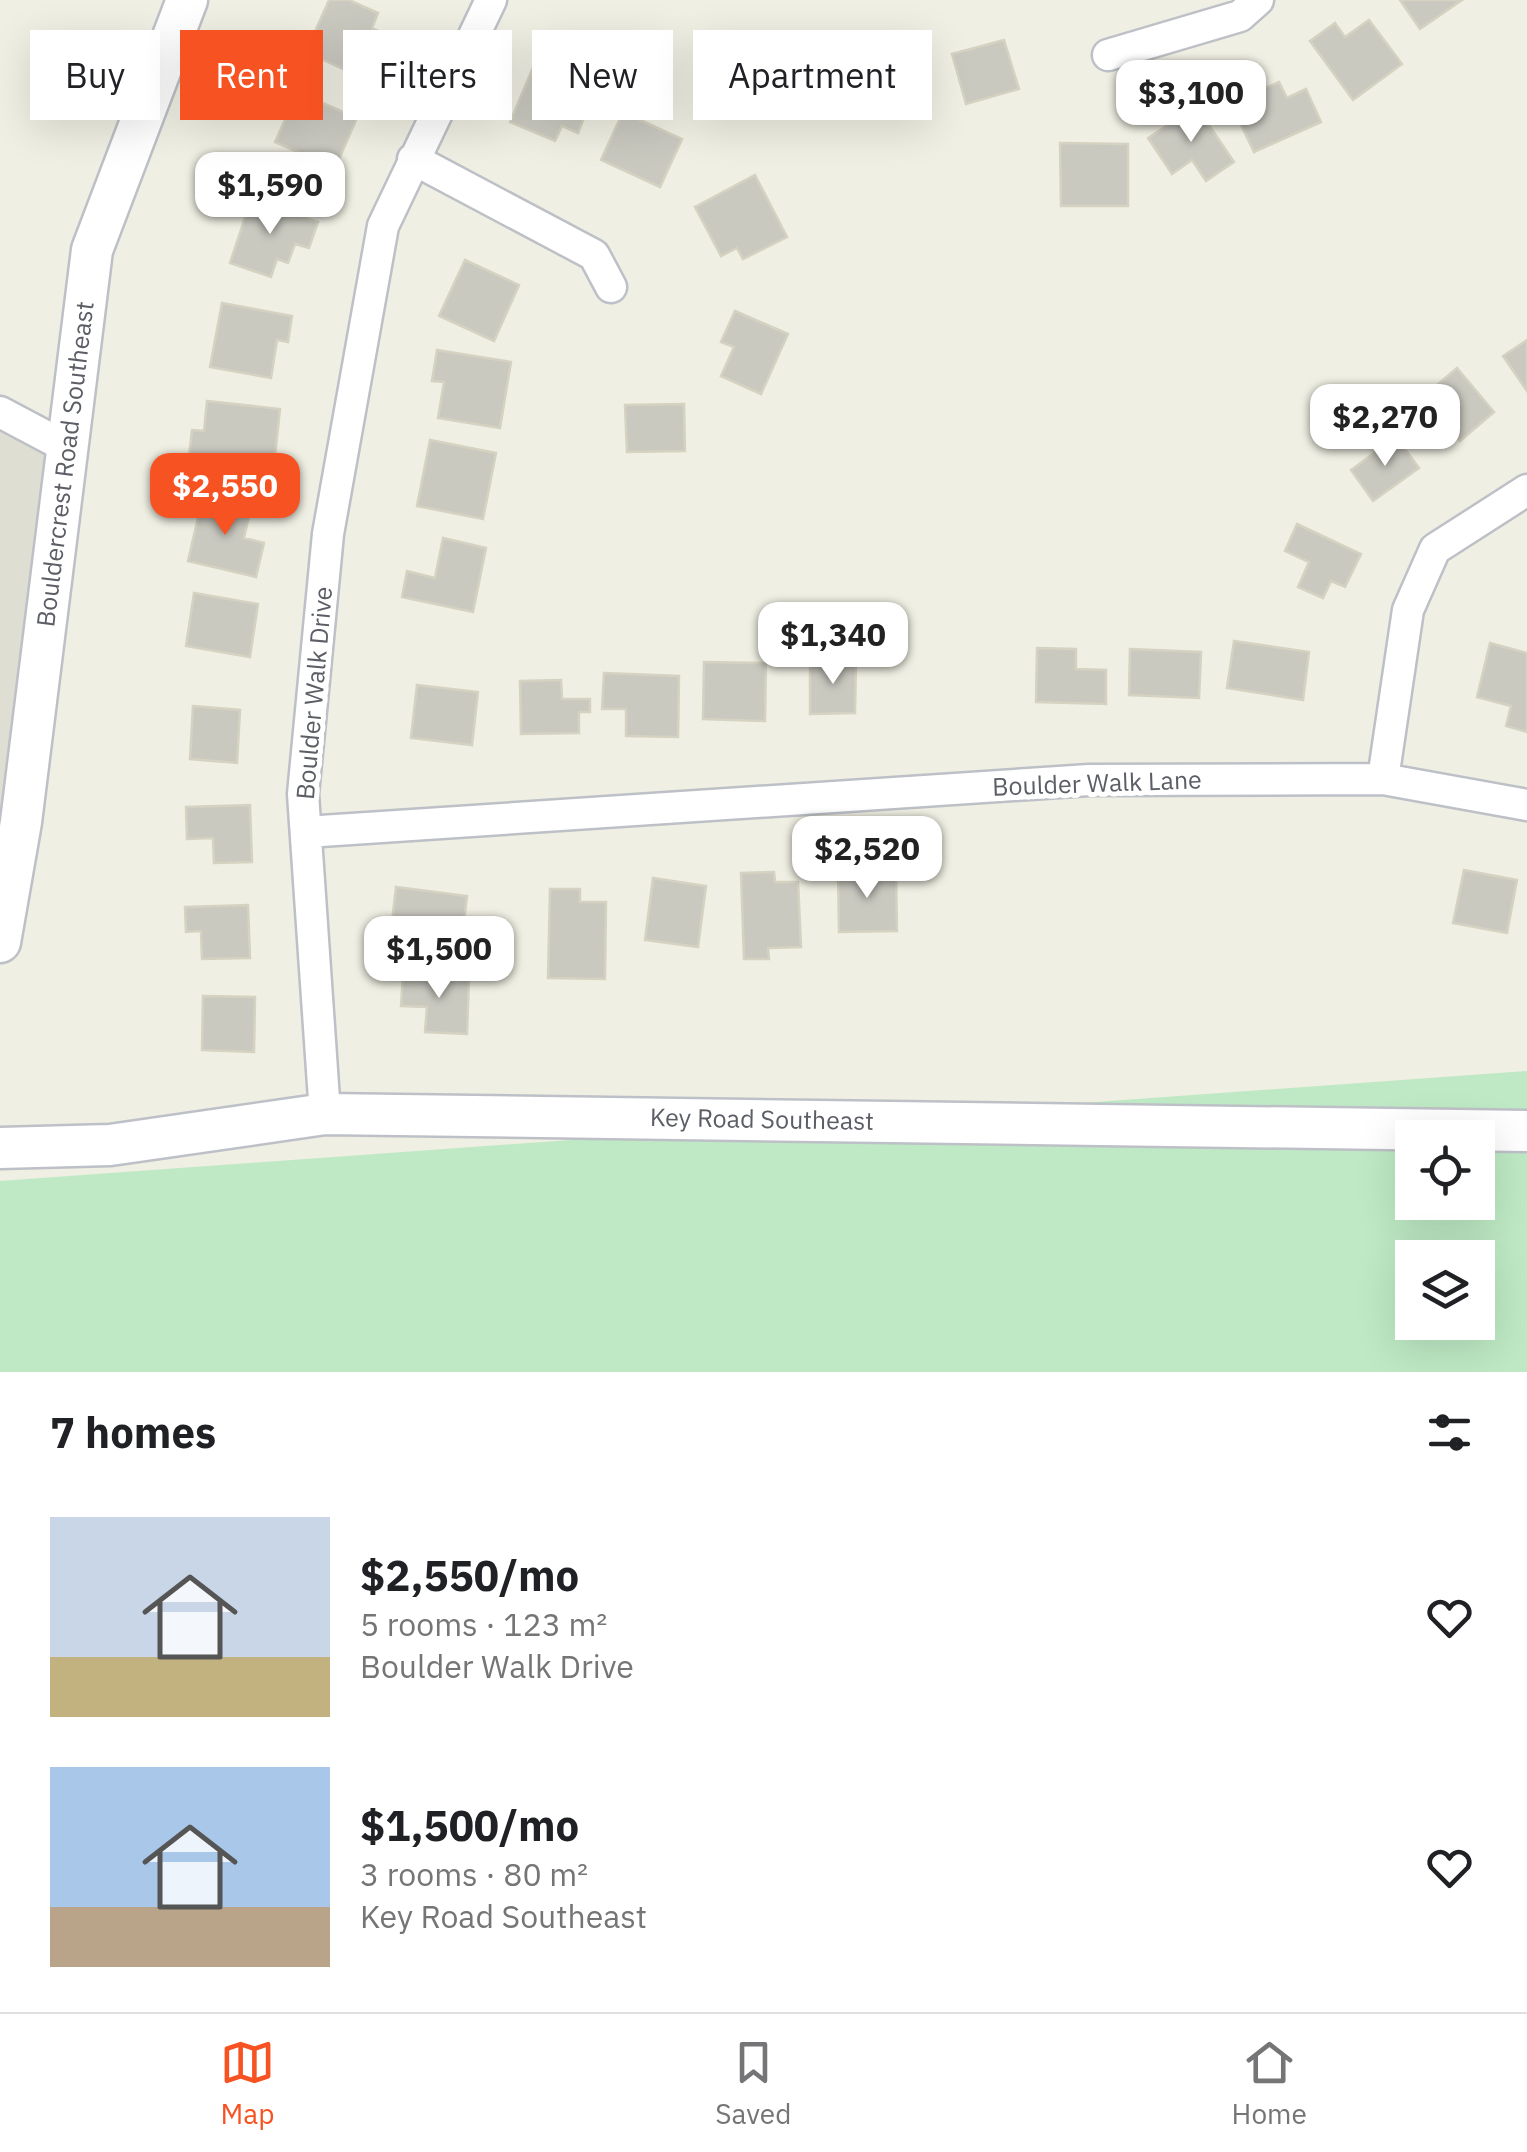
<!DOCTYPE html>
<html lang="en">
<head>
<meta charset="utf-8">
<style>
  :root { --surface:#fff; --page:#f6f6f6; --text:#202124; --muted:#757577; --line:#e0e0e0; --accent:#f75322 }
  body { margin:0; font-family:"IBM Plex Sans",sans-serif; background:var(--page); color:var(--text); height:100vh; display:flex; flex-direction:column; font-size:38px; white-space:nowrap }
  * { box-sizing:border-box; margin:0 }
  p { font-size:32px; color:var(--muted) }
  .icon { flex:none; width:55px; height:55px; fill:none; stroke:currentColor; stroke-width:2; stroke-linecap:round; stroke-linejoin:round }
  .map { position:relative; height:1372px; overflow:hidden }
  .side { display:flex; flex-direction:column; background:var(--surface); flex:1 }
  .side>* { flex:none }
  .guide { position:absolute; left:30px; top:30px; width:1000px; height:90px; display:flex; gap:20px }
  .fabs { position:absolute; left:1395px; top:1120px; display:grid; gap:20px }
  .fabs a { display:grid; place-items:center; width:100px; height:100px; border-radius:0px; background:var(--surface); box-shadow:0 10px 40px #0002; font-size:50px }
  .price { position:absolute; translate:-50% -85px; padding:0 22px; border-radius:20px; background:#fff; color:#222; font-size:32px; line-height:65px; filter:drop-shadow(0 2px 5px #0008) }
  .price::after { content:''; position:absolute; left:50%; top:60px; width:30px; height:22px; margin-left:-15px; background:inherit; clip-path:polygon(0 0,100% 0,50% 100%) }
  .price.on { background:var(--accent); color:#fff }
  ul { padding:0; list-style:none }
  li { display:flex; align-items:center; gap:30px; height:250px; padding:0 50px }
  li span { display:grid; place-items:center; flex:none; width:280px; height:200px; border-radius:0px; color:#555 }
  li>.icon { margin-inline-start:auto }
  span .icon { width:120px; height:120px; fill:#fffc; stroke-width:1 }
  li b { font-size:42px }
  h2 { display:flex; justify-content:space-between; align-items:center; height:120px; padding:0 50px; font-size:42px }
  .tag { padding:0 35px; border-radius:0px; background:var(--surface); box-shadow:0 10px 40px #0002; font-size:35px; line-height:90px }
  .tag.on { background:var(--accent); color:#fff }
  .tabs { display:flex; justify-content:space-around; align-items:center; height:140px; border-top:2px solid var(--line); background:var(--surface); font-size:28px; color:var(--muted) }
  .tabs a { display:grid; justify-items:center; gap:5px }
  .tabs .on { color:var(--accent) }
  .map>svg:first-child { display:block }
</style>
</head>
<body>
<div class="map">
<svg width="1527" height="1372" viewBox="0 0 1527 1372">
  <rect width="100%" height="100%" fill="#efefe3"/>
  <path fill="#dfded2" d="M0,420L51,449L19,731L0,823Z"/>
  <path fill="#bee9c4" fill-rule="evenodd" d="M1527,1071V1372H0V1181ZM1412,1138H1478V1202H1412ZM1412,1258H1478V1322H1412Z"/>
  <path fill="#cac9c0" stroke="#d5d2c1" stroke-width="2.5" d="M329,0H349L378,13L372,28L383,33L375,50L381,52L369,81L306,52Z
    M1400,0H1462L1420,29Z
    M1369,20L1402,64L1353,100L1310,41L1335,23L1345,37Z
    M1004,40L1019,89L966,104L952,54Z
    M540,51L576,67L568,88L592,98L578,133L562,126L555,141L510,122Z
    M1256,79L1261,90L1279,82L1287,98L1306,89L1321,122L1254,152L1226,93Z
    M279,84L357,118L335,168L275,142L288,113L270,105Z
    M1196,106L1234,162L1206,181L1192,160L1172,174L1148,138Z
    M623,112L682,139L660,187L601,160Z
    M1060,143L1128,144V206H1061Z
    M755,175L787,237L743,259L737,248L721,256L695,207Z
    M251,199L318,222L309,248L295,244L288,263L277,259L271,277L230,263Z
    M465,260L519,285L494,341L439,316Z
    M222,303L292,316L288,342L277,340L271,378L210,367Z
    M735,311L788,334L761,394L721,376L734,347L721,342Z
    M1527,340V391L1503,356Z
    M437,350L511,362L500,428L438,418L444,382L432,381Z
    M1457,368L1494,412L1460,441L1423,397Z
    M207,401L280,409L273,475L188,466L192,430L204,431Z
    M684,404L685,451L627,452L625,405Z
    M1396,437L1419,468L1373,501L1351,470Z
    M430,440L496,453L483,519L417,506Z
    M203,496L251,507L244,538L264,543L256,577L188,561Z
    M1297,524L1361,554L1345,587L1331,581L1323,598L1298,587L1309,562L1285,551Z
    M443,538L486,548L473,612L402,597L407,571L435,578Z
    M194,593L258,604L250,657L186,646Z
    M1234,641L1309,652L1303,700L1227,688Z
    M1490,643L1527,653V732L1506,726L1511,706L1477,697Z
    M1037,648L1076,649V669L1106,670V704L1036,702Z
    M1130,649L1201,652L1199,698L1129,695Z
    M810,661H856L855,713L810,714Z
    M704,662L766,663L765,721L703,719Z
    M604,673L679,676L678,737L626,736V709H602Z
    M561,680L562,699H590V712H579V733L521,734L520,681Z
    M417,685L478,692L472,745L411,738Z
    M193,706L240,710L237,763L190,759Z
    M250,805L252,862L214,863L213,838L187,839L186,807Z
    M838,870H896L897,931L839,932Z
    M1464,870L1517,880L1507,933L1453,923Z
    M774,872L775,882H798L801,947L768,948L769,959H744L741,873Z
    M653,878L706,886L698,947L645,940Z
    M396,887L467,896L460,955L408,949L411,925L392,922Z
    M550,889H580V902H606L605,979L548,978Z
    M248,905L250,958L202,959L201,931L186,932L185,907Z
    M403,974L469,977L467,1034L425,1032L427,1007L401,1006Z
    M203,996L255,997L254,1052L202,1050Z"/>
  <g fill="none" stroke-linecap="round" stroke-linejoin="round">
    <defs>
      <path id="minor" d="M1108,55L1240,16L1258,0
        M413,159L594,255L611,287
        M0,412L66,447
        M1383,779L1408,610L1435,549L1527,490
        M306,832L1089,780L1383,779L1527,805
        M325,1114L303,794L328,534L383,226L491,0"/>
      <path id="tertiary" d="M0,942L21,822L92,250L187,0
        M0,1148L110,1145L325,1114L1527,1131"/>
    </defs>
    <use href="#minor" stroke="#bdc0c6" stroke-width="35"/>
    <use href="#tertiary" stroke="#bdc0c6" stroke-width="45"/>
    <use href="#minor" stroke="#fff" stroke-width="30"/>
    <use href="#tertiary" stroke="#fff" stroke-width="40"/>
  </g>
  <g text-anchor="middle" stroke-width="10" stroke-linejoin="round" paint-order="stroke">
    <g font-size="25" fill="#5b5e65" stroke="#fff">
      <text transform="translate(65 464) rotate(-83)" y="9">Bouldercrest Road Southeast</text>
      <text transform="translate(314 693) rotate(-85)" y="9">Boulder Walk Drive</text>
      <text transform="translate(1097 783) rotate(-2)" y="9">Boulder Walk Lane</text>
      <text transform="translate(762 1119) rotate(1)" y="9">Key Road Southeast</text>
    </g>
  </g>
</svg>
<div class="fabs">
<a><svg class="icon" aria-label="locate" viewBox="0 0 24 24"><circle cx="12" cy="12" r="6"/><path d="M12 2v4M12 18v4M2 12h4M18 12h4"/></svg></a>
<a><svg class="icon" aria-label="layers" viewBox="0 0 24 24"><path d="M12 4l9 5-9 5-9-5zM3 14l9 5 9-5"/></svg></a>
</div>
<b class="price" style="left:1191px;top:145px">$3,100</b>
<b class="price" style="left:270px;top:237px">$1,590</b>
<b class="price" style="left:1385px;top:469px">$2,270</b>
<b class="price on" style="left:225px;top:538px">$2,550</b>
<b class="price" style="left:833px;top:687px">$1,340</b>
<b class="price" style="left:867px;top:901px">$2,520</b>
<b class="price" style="left:439px;top:1001px">$1,500</b>
<div class="guide">
<a class="tag">Buy</a>
<a class="tag on">Rent</a>
<a class="tag">Filters</a>
<a class="tag">New</a>
<a class="tag">Apartment</a>
</div>
</div>
<section class="side">
<h2>7 homes<svg class="icon" aria-label="filters" viewBox="0 0 24 24"><path d="M4 7h16M4 17h16"/><circle cx="9" cy="7" r="2"/><circle cx="15" cy="17" r="2"/></svg></h2>
<ul>
<li><span style="background:linear-gradient(#c9d6e8 70%,#c2b280 0)"><svg class="icon" aria-label="home" viewBox="0 0 24 24"><path d="M3 11l9-7 9 7M6 9v11h12V9"/></svg></span><div><b>$2,550/mo</b><p>5 rooms · 123 m²</p><p>Boulder Walk Drive</p></div><svg class="icon" aria-label="heart" viewBox="0 0 24 24"><path d="M12 20l-8-8c-3-5 5-10 8-4 3-6 11-1 8 4z"/></svg></li>
<li><span style="background:linear-gradient(#a9c7e8 70%,#b9a48a 0)"><svg class="icon" aria-label="home" viewBox="0 0 24 24"><path d="M3 11l9-7 9 7M6 9v11h12V9"/></svg></span><div><b>$1,500/mo</b><p>3 rooms · 80 m²</p><p>Key Road Southeast</p></div><svg class="icon" aria-label="heart" viewBox="0 0 24 24"><path d="M12 20l-8-8c-3-5 5-10 8-4 3-6 11-1 8 4z"/></svg></li>
</ul>
</section>
<nav class="tabs">
<a class="on"><svg class="icon" aria-label="map" viewBox="0 0 24 24"><path d="M3 6l6-2 6 2 6-2v14l-6 2-6-2-6 2zM9 4v14M15 6v14"/></svg>Map</a>
<a><svg class="icon" aria-label="saved" viewBox="0 0 24 24"><path d="M7 4h10v16l-5-4-5 4z"/></svg>Saved</a>
<a><svg class="icon" aria-label="home" viewBox="0 0 24 24"><path d="M3 11l9-7 9 7M6 9v11h12V9"/></svg>Home</a>
</nav>
</body>
</html>
